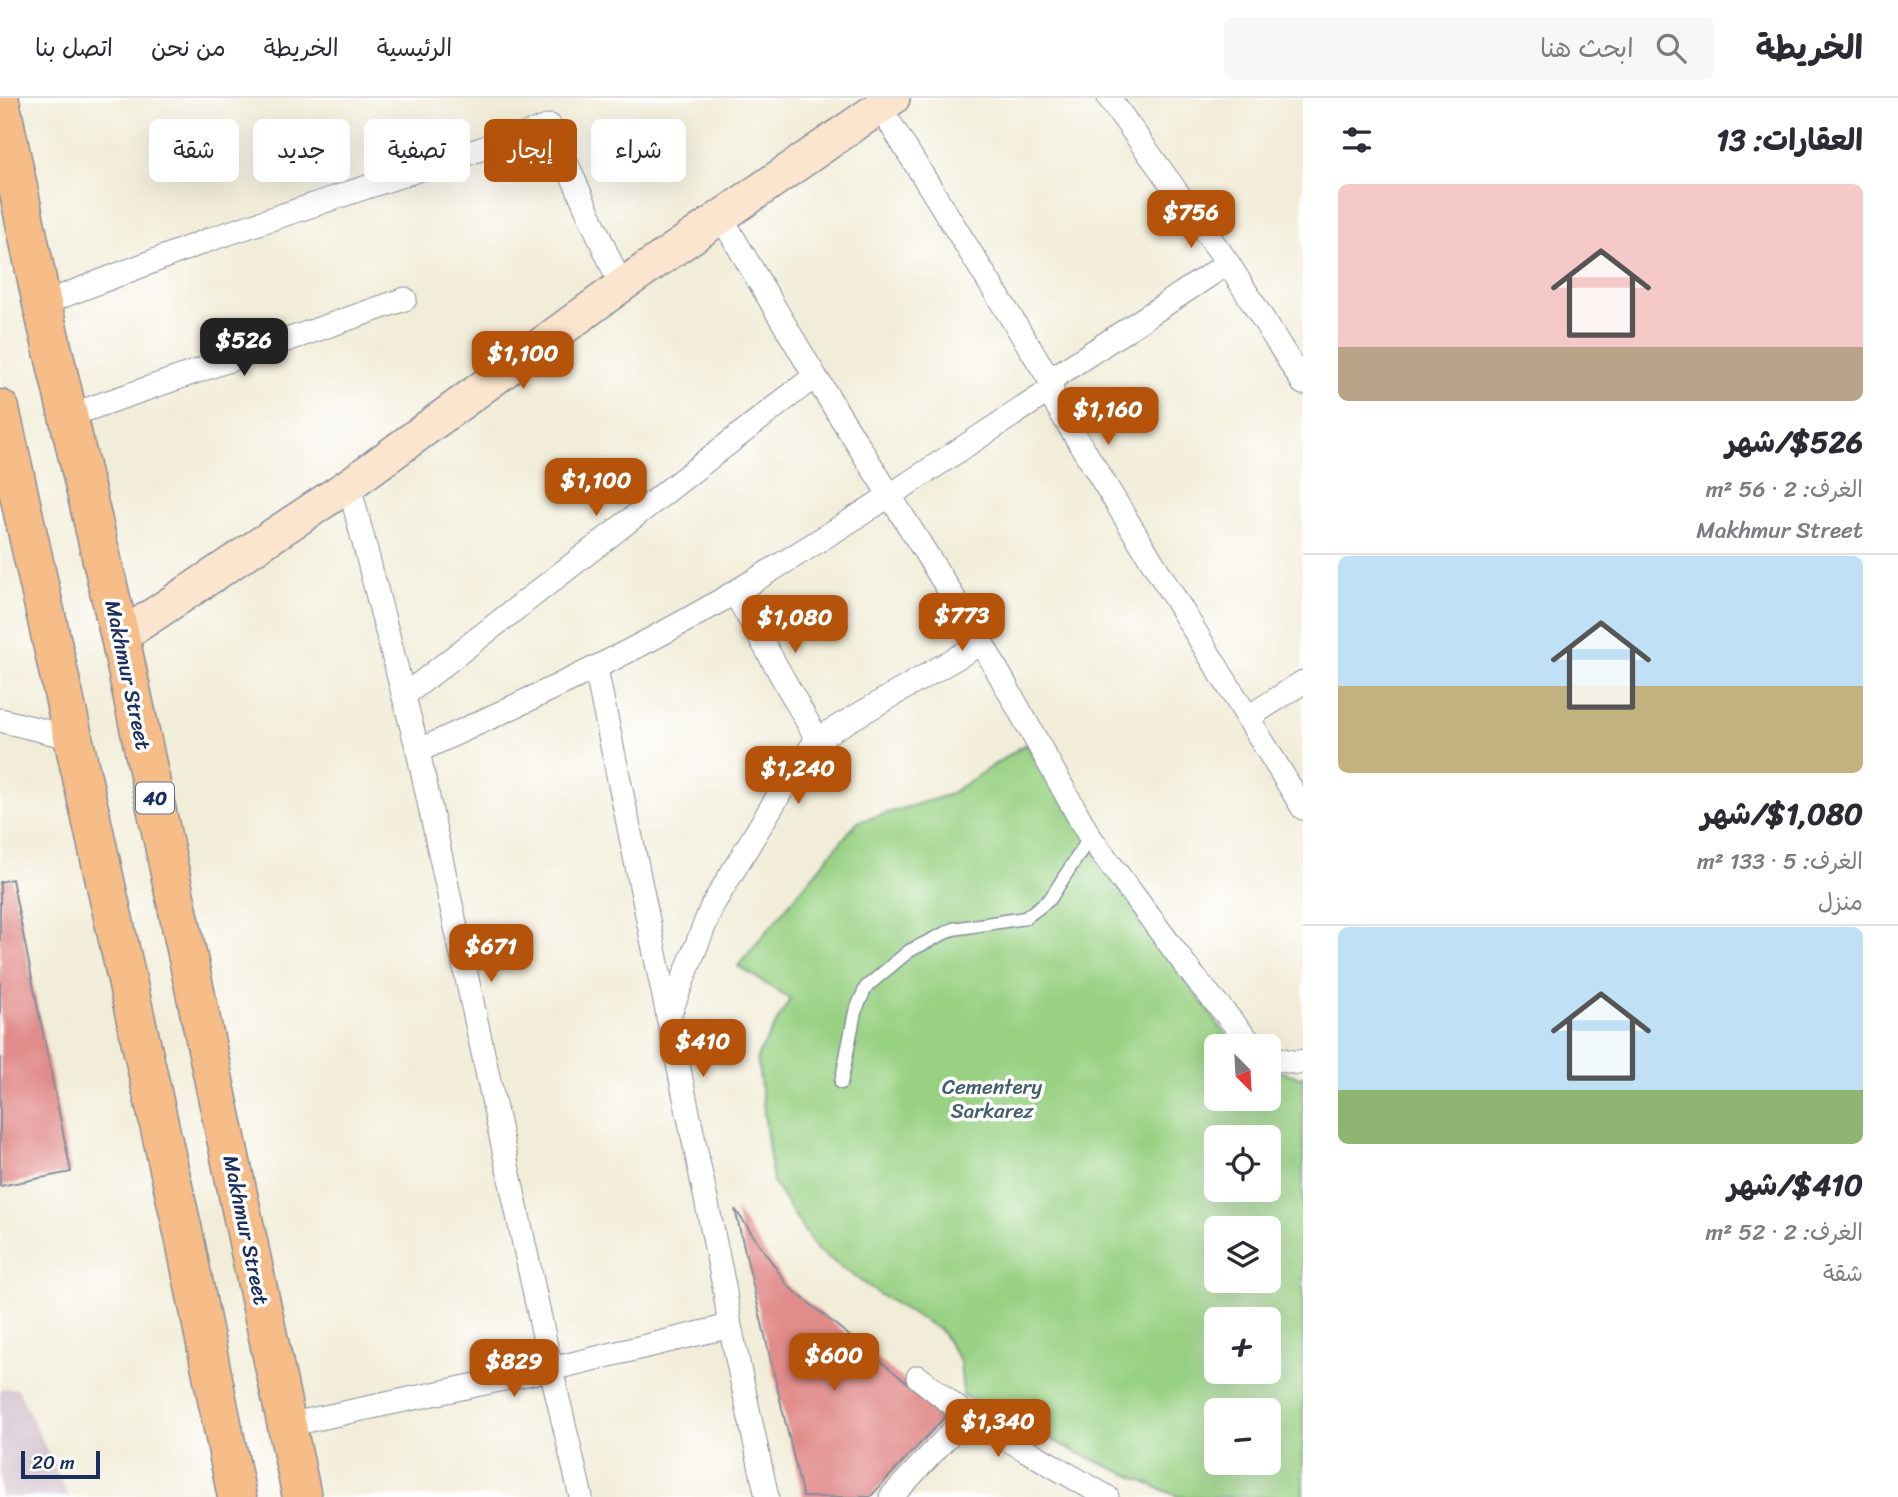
<!DOCTYPE html>
<html lang="ar">
<head>
<meta charset="utf-8">
<style>
  :root { --surface:#fff; --page:#f7f7f7; --text:#2b2b33; --muted:#7c7c81; --line:#e1e1e2; --accent:#b45309 }
  body { margin:0; font-family:Sriracha,"Playpen Sans Arabic",sans-serif; background:var(--page); color:var(--text); direction:rtl; height:100vh; display:flex; flex-direction:column; font-size:26px; white-space:nowrap }
  * { box-sizing:border-box; margin:0 }
  p { font-size:23px; color:var(--muted) }
  .icon { flex:none; width:38px; height:38px; fill:none; stroke:currentColor; stroke-width:2; stroke-linecap:round; stroke-linejoin:round }
  .map { position:relative; flex:1; overflow:hidden; direction:ltr }
  .drawer { display:flex; flex-direction:column; background:var(--surface); width:595px }
  .drawer>* { flex:none }
  .guide { position:absolute; left:21px; top:21px; width:665px; height:63px; direction:rtl; display:flex; gap:14px }
  .needle { width:46px; rotate:156deg }
  .buttons { position:absolute; left:1204px; top:936px; display:grid; gap:14px }
  .buttons a { display:grid; place-items:center; width:77px; height:77px; border-radius:10px; background:var(--surface); box-shadow:0 7px 28px #0002; font-size:35px }
  .scale { position:absolute; left:21px; bottom:18px; width:79px; box-sizing:border-box; padding-left:7px; border:4px solid #1b2f5e; border-top:0; font-size:19px; line-height:24px; white-space:nowrap; color:#1b2f5e; -webkit-text-stroke:5px #fff; paint-order:stroke }
  .price { position:absolute; translate:-50% -60px; padding:0 16px; border-radius:14px; background:var(--accent); color:#fff; font-size:23px; line-height:46px; filter:drop-shadow(0 2px 4px #0008) }
  .price::after { content:''; position:absolute; left:50%; top:42px; width:21px; height:16px; margin-left:-10px; background:inherit; clip-path:polygon(0 0,100% 0,50% 100%) }
  .price.on { background:#222; color:#fff }
  ul { padding:0; list-style:none }
  li { display:grid; align-content:center; gap:14px; height:371px; padding:0 35px }
  li+li { border-top:2px solid var(--line) }
  li span { display:grid; place-items:center; height:217px; border-radius:10px; color:#555 }
  li>.icon { margin-inline-start:auto }
  span .icon { width:126px; height:126px; fill:#fffc; stroke-width:1 }
  li b { font-size:30px }
  h2 { display:flex; justify-content:space-between; align-items:center; height:84px; padding:0 35px; font-size:30px }
  .chip { padding:0 24px; border-radius:10px; background:var(--surface); box-shadow:0 7px 28px #0002; font-size:24px; line-height:63px }
  .chip.on { background:var(--accent); color:#fff }
  header { display:flex; align-items:center; gap:42px; box-sizing:border-box; height:98px; padding:0 35px; background:var(--surface); border-bottom:2px solid var(--line) }
  header strong { font-size:33px }
  nav { display:flex; gap:38px; margin-inline-start:auto; font-size:24px }
  .search { width:490px; height:63px; background:var(--page); display:flex; align-items:center; gap:18px; box-sizing:border-box; padding:0 24px; border-radius:10px; color:var(--muted); font-size:26px }
  main { display:flex; flex:1; min-height:0 }
  .map>svg:first-child { display:block }
</style>
</head>
<body>
<header>
<strong>الخريطة</strong>
<div class="search"><svg class="icon" aria-label="search" viewBox="0 0 24 24"><circle cx="10" cy="10" r="6"/><path d="M15 15l6 6"/></svg>ابحث هنا</div>
<nav><a>الرئيسية</a><a>الخريطة</a><a>من نحن</a><a>اتصل بنا</a></nav>
</header>
<main>
<section class="drawer">
<h2>العقارات: 13<svg class="icon" aria-label="filters" viewBox="0 0 24 24"><path d="M4 7h16M4 17h16"/><circle cx="9" cy="7" r="2"/><circle cx="15" cy="17" r="2"/></svg></h2>
<ul>
<li><span style="background:linear-gradient(#f6c9c9 75%,#b9a48a 0)"><svg class="icon" aria-label="home" viewBox="0 0 24 24"><path d="M3 11l9-7 9 7M6 9v11h12V9"/></svg></span><div><b>$526/شهر</b><p>الغرف: 2 · 56 m²</p><p>Makhmur Street</p></div></li>
<li><span style="background:linear-gradient(#bfe0f5 60%,#c2b280 0)"><svg class="icon" aria-label="home" viewBox="0 0 24 24"><path d="M3 11l9-7 9 7M6 9v11h12V9"/></svg></span><div><b>$1,080/شهر</b><p>الغرف: 5 · 133 m²</p><p>منزل</p></div></li>
<li><span style="background:linear-gradient(#bfe0f5 75%,#8fb573 0)"><svg class="icon" aria-label="home" viewBox="0 0 24 24"><path d="M3 11l9-7 9 7M6 9v11h12V9"/></svg></span><div><b>$410/شهر</b><p>الغرف: 2 · 52 m²</p><p>شقة</p></div></li>
</ul>
</section>
<div class="map">
<svg width="1303" height="1399" viewBox="0 0 1303 1399">
  <rect width="100%" height="100%" fill="#fff"/>
  <filter id="ink" filterUnits="userSpaceOnUse"><feTurbulence type="fractalNoise" baseFrequency=".0143" numOctaves="2"/><feDisplacementMap in="SourceGraphic" scale="14" xChannelSelector="R" yChannelSelector="G"/><feConvolveMatrix kernelMatrix="1 2 1 2 8 2 1 2 1" color-interpolation-filters="sRGB"/></filter>
  <filter id="wash" filterUnits="userSpaceOnUse"><feTurbulence type="fractalNoise" baseFrequency=".00686" numOctaves="4" result="noise"/><feDisplacementMap in="SourceGraphic" scale="28" xChannelSelector="R" yChannelSelector="G"/><feGaussianBlur stdDeviation="1.57" result="paint"/><feColorMatrix in="noise" values="0 0 0 0 0 0 0 0 0 0 0 0 0 0 0 0 0 1.4 0 .05"/><feComposite in="paint" operator="in"/></filter>
  <g filter="url(#wash)">
    <rect width="100%" height="100%" fill="#f2edd8"/>
    <path fill="#d1bdc9" d="M0,1290L18,1291L69,1399H0Z"/>
    <path fill="#99d183" stroke="#5a8070" stroke-width="2" fill-rule="evenodd" d="M1026,646L1117,787L1224,934L1238,948H1216V1001H1269V970L1299,979L1303,978V1399H1179L1078,1355L963,1297L960,1263L940,1232L880,1197L816,1151L773,1084L757,959L790,901L738,868L857,724L948,697ZM1216,1040H1269V1092H1216ZM1216,1130H1269V1183H1216ZM1216,1222H1269V1274H1216ZM1216,1312H1269V1365H1216Z"/>
    <g id="blocks">
      <path fill="#e18c8b" d="M12,781L71,1074L0,1088V784Z
        M735,1111L788,1188L947,1317L870,1399H803Z"/>
    </g>
  </g>
  <g filter="url(#ink)">
    <use href="#blocks" fill-opacity="0" stroke="#868e9b" stroke-width="2"/>
    <g fill="none" stroke-linecap="round" stroke-linejoin="round">
      <defs>
        <path id="lane" d="M841,985L855,914L866,889L909,853L953,831L1025,820L1050,801L1090,739"/>
        <path id="street" d="M1109,0L1228,165L1303,285
          M880,9L1050,282L1054,303L1303,710
          M721,119L815,278L982,545L1090,739L1195,880L1247,941L1256,948
          M42,206L211,141L550,28L621,188
          M1050,282L1228,165
          M68,318L405,201
          M349,387L418,653L551,1271L581,1399
          M735,495L817,641
          M596,571L724,1188L730,1228L767,1399
          M405,597L815,278
          M1247,620L1303,584
          M0,622L73,640
          M418,653C526,603 634,555 735,494C843,430 947,360 1052,291
          M668,920L712,808L780,695L817,641L982,545
          M1269,959L1297,965L1303,963
          M918,1279L967,1318L1107,1399
          M287,1327L551,1271L730,1228
          M891,1399L967,1318"/>
        <path id="secondary" d="M120,539L349,387L621,188L893,0"/>
        <path id="highway" d="M0,3L42,206L120,539L302,1399
          M0,311L184,1138L237,1399"/>
      </defs>
      <use href="#lane" stroke="#868e9b" stroke-width="15"/>
      <use href="#street" stroke="#868e9b" stroke-width="25"/>
      <use href="#secondary" stroke="#868e9b" stroke-width="36"/>
      <use href="#highway" stroke="#868e9b" stroke-width="41"/>
      <use href="#lane" stroke="#fff" stroke-width="12"/>
      <use href="#street" stroke="#fff" stroke-width="23"/>
      <use href="#secondary" stroke="#fce5cf" stroke-width="33"/>
      <use href="#highway" stroke="#f7bd88" stroke-width="38"/>
    </g>
  </g>
  <g text-anchor="middle" stroke-width="7" stroke-linejoin="round" paint-order="stroke">
    <rect fill="#fff" stroke="#5f6d8e" stroke-width="2" x="136" y="684.5" width="38" height="31" rx="5"/>
    <g font-size="19" font-weight="bold" fill="#1b2f5e">
      <text x="155" y="707">40</text>
    </g>
    <g font-size="21" fill="#1b2f5e" stroke="#fff">
      <text transform="translate(128 577) rotate(78)" y="7">Makhmur Street</text>
      <text transform="translate(246 1132) rotate(78)" y="7">Makhmur Street</text>
    </g>
    <g font-size="21" fill="#416069" stroke="#fff">
      <text x="992" y="996">Cementery<tspan x="992" dy="24">Sarkarez</tspan></text>
    </g>
  </g>
</svg>
<div class="buttons">
<a><svg class="needle" viewBox="-14 -14 28 28"><path d="M0-13l5 13h-10z" fill="#e53935"/><path d="M0 13l5-13h-10z" fill="#7c7c81"/></svg></a>
<a><svg class="icon" aria-label="locate" viewBox="0 0 24 24"><circle cx="12" cy="12" r="6"/><path d="M12 2v4M12 18v4M2 12h4M18 12h4"/></svg></a>
<a><svg class="icon" aria-label="layers" viewBox="0 0 24 24"><path d="M12 4l9 5-9 5-9-5zM3 14l9 5 9-5"/></svg></a>
<a>+</a>
<a>−</a>
</div>
<div class="scale">20 m</div>
<b class="price" style="left:1191px;top:152px">$756</b>
<b class="price on" style="left:244px;top:280px">$526</b>
<b class="price" style="left:523px;top:293px">$1,100</b>
<b class="price" style="left:1108px;top:349px">$1,160</b>
<b class="price" style="left:596px;top:420px">$1,100</b>
<b class="price" style="left:962px;top:555px">$773</b>
<b class="price" style="left:795px;top:557px">$1,080</b>
<b class="price" style="left:798px;top:708px">$1,240</b>
<b class="price" style="left:491px;top:886px">$671</b>
<b class="price" style="left:703px;top:981px">$410</b>
<b class="price" style="left:834px;top:1295px">$600</b>
<b class="price" style="left:514px;top:1301px">$829</b>
<b class="price" style="left:998px;top:1361px">$1,340</b>
<div class="guide">
<a class="chip">شراء</a>
<a class="chip on">إيجار</a>
<a class="chip">تصفية</a>
<a class="chip">جديد</a>
<a class="chip">شقة</a>
</div>
</div>
</main>
</body>
</html>
